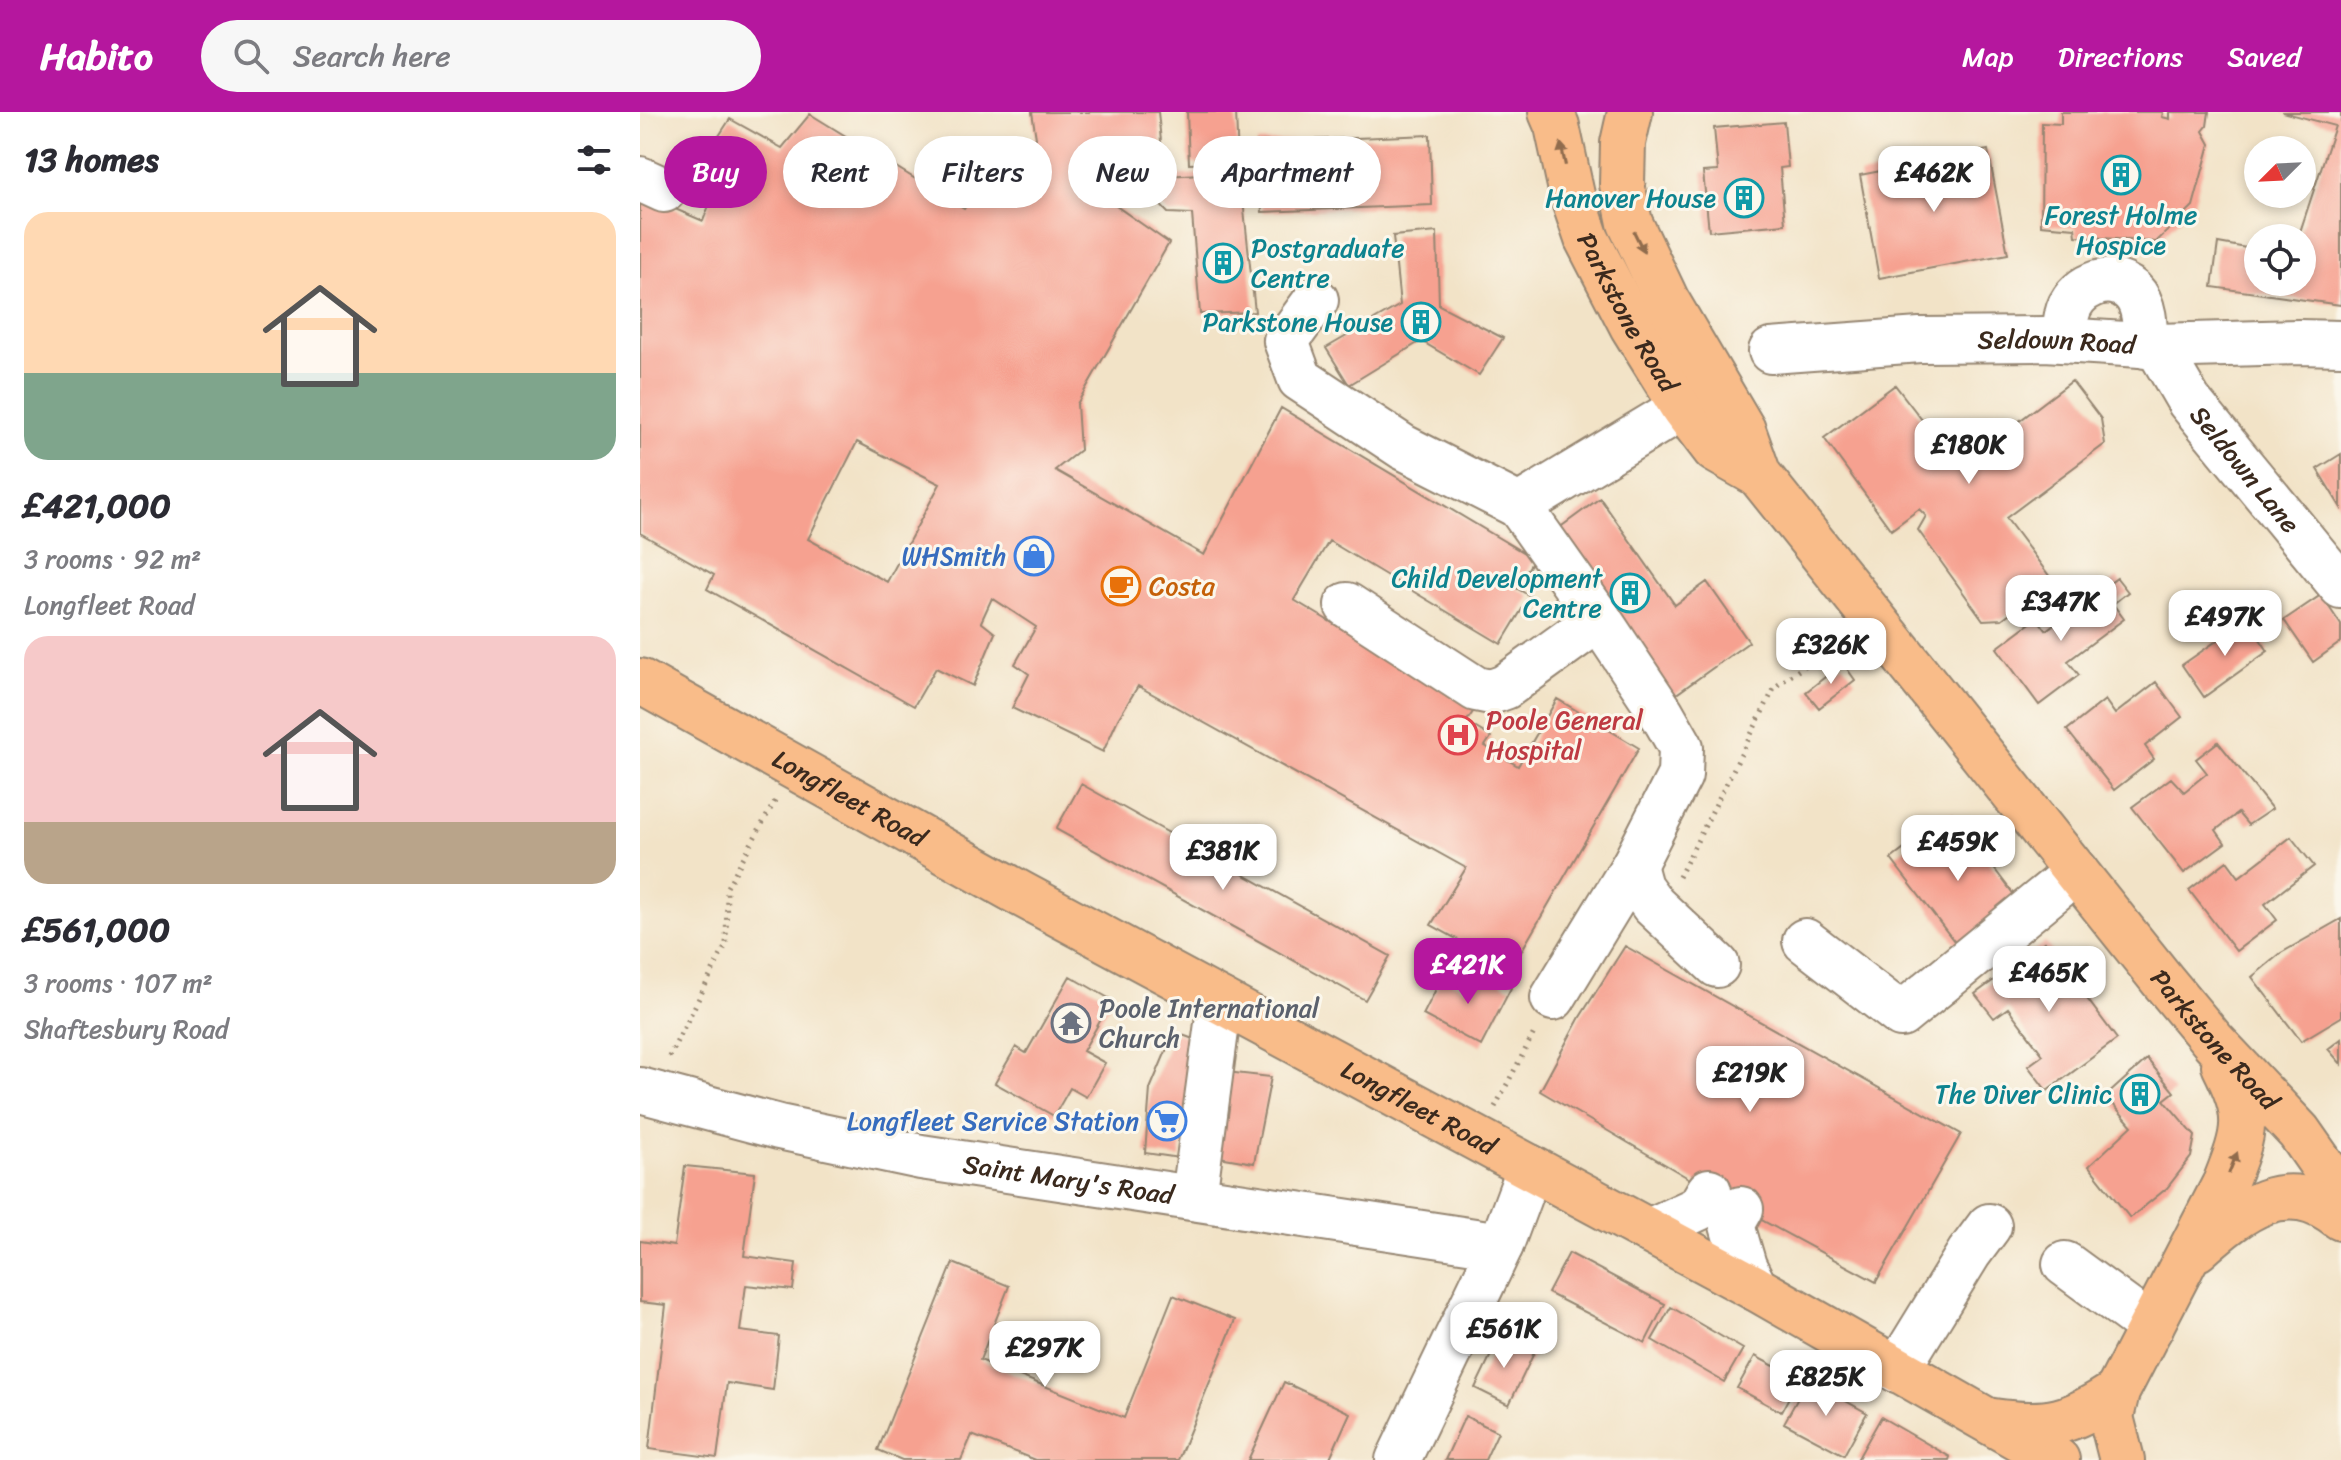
<!DOCTYPE html>
<html lang="en">
<head>
<meta charset="utf-8">
<style>
  :root { --surface:#fff; --page:#f7f7f7; --text:#2b2b33; --muted:#7c7c81; --accent:#b5179e }
  body { margin:0; font-family:Sriracha,sans-serif; background:var(--page); color:var(--text); height:100vh; display:flex; flex-direction:column; font-size:30px; white-space:nowrap }
  * { box-sizing:border-box; margin:0 }
  p { font-size:26px; color:var(--muted) }
  .icon { flex:none; width:44px; height:44px; fill:none; stroke:currentColor; stroke-width:2; stroke-linecap:round; stroke-linejoin:round }
  .map { position:relative; flex:1; overflow:hidden }
  .drawer { display:flex; flex-direction:column; background:var(--surface); width:640px }
  .drawer>* { flex:none }
  .banner { position:absolute; left:24px; top:24px; width:760px; height:72px; display:flex; gap:16px }
  .needle { width:52px; rotate:246deg }
  .buttons { position:absolute; left:1604px; top:24px; display:grid; gap:16px }
  .buttons a { display:grid; place-items:center; width:72px; height:72px; border-radius:50%; background:var(--surface); box-shadow:0 4px 12px #0003; font-size:40px }
  .price { position:absolute; translate:-50% -68px; padding:0 18px; border-radius:16px; background:#fff; color:#222; font-size:26px; line-height:52px; filter:drop-shadow(0 2px 4px #0008) }
  .price::after { content:''; position:absolute; left:50%; top:48px; width:24px; height:18px; margin-left:-12px; background:inherit; clip-path:polygon(0 0,100% 0,50% 100%) }
  .price.selected { background:var(--accent); color:#fff }
  ul { padding:0; list-style:none }
  li { display:grid; align-content:center; gap:16px; height:424px; padding:0 24px }
  li span { display:grid; place-items:center; height:248px; border-radius:24px; color:#555 }
  li>.icon { margin-inline-start:auto }
  span .icon { width:144px; height:144px; fill:#fffc; stroke-width:1 }
  li b { font-size:34px }
  h2 { display:flex; justify-content:space-between; align-items:center; height:96px; padding:0 24px; font-size:34px }
  .chip { padding:0 28px; border-radius:36px; background:var(--surface); box-shadow:0 4px 12px #0003; font-size:28px; line-height:72px }
  .chip.selected { background:var(--accent); color:#fff }
  header { display:flex; align-items:center; gap:48px; box-sizing:border-box; height:112px; padding:0 40px; background:var(--accent); color:#fff }
  header strong { font-size:38px }
  nav { display:flex; gap:44px; margin-inline-start:auto; font-size:28px }
  .search { width:560px; height:72px; background:var(--page); display:flex; align-items:center; gap:20px; box-sizing:border-box; padding:0 28px; border-radius:44px; color:var(--muted); font-size:30px }
  main { display:flex; flex:1; min-height:0 }
  .map>svg:first-child { display:block }
</style>
</head>
<body>
<header>
<strong>Habito</strong>
<div class="search"><svg class="icon" aria-label="search" viewBox="0 0 24 24"><circle cx="10" cy="10" r="6"/><path d="M15 15l6 6"/></svg>Search here</div>
<nav><a>Map</a><a>Directions</a><a>Saved</a></nav>
</header>
<main>
<section class="drawer">
<h2>13 homes<svg class="icon" aria-label="filters" viewBox="0 0 24 24"><path d="M4 7h16M4 17h16"/><circle cx="9" cy="7" r="2"/><circle cx="15" cy="17" r="2"/></svg></h2>
<ul>
<li><span style="background:linear-gradient(#ffd9b3 65%,#7fa58c 0)"><svg class="icon" aria-label="home" viewBox="0 0 24 24"><path d="M3 11l9-7 9 7M6 9v11h12V9"/></svg></span><div><b>£421,000</b><p>3 rooms · 92 m²</p><p>Longfleet Road</p></div></li>
<li><span style="background:linear-gradient(#f6c9c9 75%,#b9a48a 0)"><svg class="icon" aria-label="home" viewBox="0 0 24 24"><path d="M3 11l9-7 9 7M6 9v11h12V9"/></svg></span><div><b>£561,000</b><p>3 rooms · 107 m²</p><p>Shaftesbury Road</p></div></li>
</ul>
</section>
<div class="map">
<svg width="1701" height="1348" viewBox="0 0 1701 1348">
  <rect width="100%" height="100%" fill="#fbf7ec"/>
  <filter id="ink" filterUnits="userSpaceOnUse"><feTurbulence type="fractalNoise" baseFrequency=".0125" numOctaves="2"/><feDisplacementMap in="SourceGraphic" scale="16" xChannelSelector="R" yChannelSelector="G"/><feConvolveMatrix kernelMatrix="1 2 1 2 8 2 1 2 1" color-interpolation-filters="sRGB"/></filter>
  <filter id="wash" filterUnits="userSpaceOnUse"><feTurbulence type="fractalNoise" baseFrequency=".006" numOctaves="4" result="noise"/><feDisplacementMap in="SourceGraphic" scale="32" xChannelSelector="R" yChannelSelector="G"/><feGaussianBlur stdDeviation="1.8" result="paint"/><feColorMatrix in="noise" values="0 0 0 0 0 0 0 0 0 0 0 0 0 0 0 0 0 1.4 0 .05"/><feComposite in="paint" operator="in"/></filter>
  <g filter="url(#wash)">
    <rect width="100%" height="100%" fill="#f2e3c7"/>
    <g id="blocks">
      <path fill="#f6a190" fill-rule="evenodd" d="M392,0H518L522,39L489,41L472,91L529,131L437,292L440,338L415,358L564,443L641,296L894,447L876,476L890,484L861,532L689,429L654,488L835,597L826,610L851,625L845,634L878,654L917,587L999,636L871,857L791,813L826,756L498,574L478,607L463,640L372,596L389,562L375,552L396,515L352,486L341,510L355,521L333,574L296,556L274,594L67,477L74,463L0,421V82L63,109L75,78L62,50L90,7L142,36L170,2L324,97L348,64L396,26ZM217,330L300,372L247,470L168,427Z
        M547,0H596L598,50L549,52Z
        M1421,0H1523L1522,5L1530,7V0H1569L1567,14L1563,19L1570,32L1553,94L1516,130L1436,124L1435,116L1401,113L1402,11L1421,12Z
        M1642,0H1701V193L1572,175L1578,131L1618,138V170H1662V126H1658L1695,14Z
        M1144,10L1148,55L1140,56L1145,112L1069,119L1063,60L1078,59L1074,16Z
        M790,23L792,93L622,100L617,30Z
        M1348,38L1368,142L1239,166L1220,63Z
        M600,60L615,200L560,202L552,102L528,101L511,83L524,64Z
        M797,120L799,193L863,226L839,263L781,229L709,273L686,236L760,193L753,124Z
        M1432,269L1461,307L1465,332L1366,406L1413,469L1362,507L1343,508L1278,418L1286,404L1279,397L1251,418L1184,326L1255,273L1289,317L1300,310L1328,348Z
        M1701,342V396L1677,357Z
        M960,386L1035,493L1067,470L1109,530L1028,588L911,422Z
        M1477,466L1488,480L1473,492L1484,507L1428,549L1439,563L1399,593L1357,536L1397,506L1406,518Z
        M1681,483L1701,513V530L1673,550L1644,508Z
        M1607,508L1628,539L1564,585L1542,553Z
        M1203,551L1215,568L1179,596L1166,580Z
        M1516,570L1542,605L1505,634L1514,647L1474,678L1427,618L1465,588L1475,602Z
        M1578,630L1632,697L1608,713L1598,701L1576,718L1585,731L1544,761L1492,695L1531,666L1544,680L1567,661L1556,647Z
        M441,672L750,844L725,888L416,717Z
        M1312,701L1384,796L1324,842L1251,747Z
        M1651,725L1674,754L1625,792L1637,808L1596,839L1549,778L1587,749L1599,765Z
        M1701,807V905L1661,929L1612,865L1641,841Z
        M1405,830L1477,927L1407,979L1388,954L1403,943L1368,896L1354,906L1335,882Z
        M985,834L1321,1022L1236,1170L1101,1097L900,979L940,905Z
        M836,858L871,876L841,934L783,903L802,865L826,878Z
        M430,864L472,888L443,939L465,951L446,985L430,976L414,1004L355,971L376,935L386,941Z
        M534,920L556,928L540,1046L505,1041L510,977Z
        M1701,927V952L1688,937Z
        M1507,947L1534,980L1524,988L1555,1024L1551,1045L1527,1076L1490,1106L1449,1054L1492,1014L1466,984Z
        M586,960L631,965L614,1051L573,1044Z
        M45,1054L115,1061L104,1144L156,1151L153,1178L106,1173L100,1219L139,1224L133,1278L87,1271L77,1346L9,1337L26,1193L0,1190V1129L34,1134Z
        M929,1141L1025,1192L1005,1231L908,1181Z
        M313,1151L369,1174L340,1248L484,1306L533,1183L595,1208L538,1348H395L332,1323L321,1348H262L238,1338Z
        M1031,1195L1103,1237L1084,1270L1012,1228Z
        M886,1198L907,1209L895,1233L874,1222Z
        M860,1224L894,1241L869,1293L835,1276Z
        M1115,1244L1159,1267L1141,1300L1097,1276Z
        M1168,1268L1227,1301L1204,1343L1144,1311Z
        M644,1270L710,1301L689,1348H608Z
        M825,1304L858,1320L845,1348H805Z
        M1241,1305L1310,1345L1309,1348H1217Z"/>
    </g>
  </g>
  <g filter="url(#ink)">
    <use href="#blocks" fill-opacity="0" stroke="#968672" stroke-width="2"/>
    <g fill="none" stroke-linecap="round" stroke-linejoin="round">
      <defs>
        <g id="minor">
          <path d="M0,67L24,78"/>
          <path d="M676,188L646,229L660,267L763,335L879,394"/>
          <path d="M1424,228C1425,220 1425,211 1427,203C1433,175 1469,158 1492,179C1506,193 1505,216 1505,234"/>
          <path id="s1" d="M1517,234L1549,289L1701,474"/>
          <path id="s2" d="M1131,239L1280,228L1405,227L1517,234L1659,230L1701,231"/>
          <path d="M707,493L836,577L851,580L865,575L959,507"/>
          <path d="M994,753L1000,775L1013,793L1077,853"/>
          <path d="M1165,829L1261,903L1436,760"/>
          <path d="M913,886L994,753L1040,663L1041,635L1021,600L959,507L879,394L1073,277"/>
          <path id="s3" d="M0,978L139,1015L281,1045L861,1133"/>
          <path d="M554,1085L580,889"/>
          <path d="M1101,1097L1092,1113L1104,1154L1115,1176"/>
          <path d="M1009,1119L1059,1096L1069,1079"/>
          <path d="M1425,1152L1511,1215"/>
          <path d="M1257,1258L1329,1141L1349,1114"/>
          <path d="M758,1348L861,1133L890,1055"/>
        </g>
        <g id="major">
          <path id="s4" d="M911,0L917,14L932,83L947,127L992,214L1043,296L1075,338L1119,363"/>
          <path id="s5" d="M990,0L983,31L982,72L990,111L1027,189L1103,318L1119,363L1523,869L1573,929L1659,1020L1701,1080"/>
          <path id="s6" d="M0,569L381,782L1115,1176L1417,1348"/>
          <path d="M1557,1137C1601,1098 1646,1061 1701,1106"/>
          <path d="M1353,1309C1408,1317 1431,1311 1477,1280"/>
          <path d="M1482,1348L1471,1305L1477,1280L1585,1071C1606,1018 1610,1005 1584,953"/>
        </g>
      </defs>
      <use href="#minor" stroke="#968672" stroke-width="48"/>
      <use href="#major" stroke="#968672" stroke-width="48"/>
      <path stroke="#968672" stroke-width="5" stroke-dasharray="2 6" stroke-linecap="butt" d="M1039,765L1135,575L1201,528
        M29,945L86,833L87,775L135,689
        M855,995L895,919"/>
      <use href="#minor" stroke="#fff" stroke-width="44"/>
      <use href="#major" stroke="#f9bc89" stroke-width="44"/>
    </g>
    <defs><path id="oneway-solid" d="M-6-.8H1V-3.2L6.5 0L1 3.2V.8H-6Z" transform="scale(2)"/></defs>
    <g fill="#906c4e">
      <use href="#oneway-solid" transform="translate(923 42) rotate(-102)"/>
      <use href="#oneway-solid" transform="translate(999 130) rotate(64)"/>
      <use href="#oneway-solid" transform="translate(1593 1051) rotate(-68)"/>
    </g>
  </g>
  <defs>
    <symbol id="building-ring" viewBox="-11 -11 22 22"><circle r="9.5" fill="#fbf7ec" stroke="#0f9aa8" stroke-width="1.5"/><path d="M-4-6H4V6H1V3H-1V6H-4ZM-2.5-4.3h1.7v1.8h-1.7ZM.8-4.3h1.7v1.8H.8ZM-2.5-1h1.7V.8h-1.7ZM.8-1h1.7V.8H.8Z" fill="#0f9aa8"/></symbol>
    <symbol id="shop-ring" viewBox="-11 -11 22 22"><circle r="9.5" fill="#fbf7ec" stroke="#3f7fe0" stroke-width="1.5"/><path d="M-5-2.5h2.3a2.7 3.5 0 0 1 5.4 0H5L5.5 6h-11ZM-1.5-2.5h3a1.5 2.3 0 0 0-3 0Z" fill="#3f7fe0"/></symbol>
    <symbol id="cafe-ring" viewBox="-11 -11 22 22"><circle r="9.5" fill="#fbf7ec" stroke="#e8710a" stroke-width="1.5"/><path d="M-5.5-4.5H6V0H3Q3 3.5 0 3.5H-2.5Q-5.5 3.5-5.5 0ZM3-3.2v2h1.7v-2ZM-6 4.5H4V6H-6Z" fill="#e8710a"/></symbol>
    <symbol id="hospital-ring" viewBox="-11 -11 22 22"><circle r="9.5" fill="#fbf7ec" stroke="#e0444e" stroke-width="1.5"/><path d="M-5-5h3v3.5h4V-5h3V5h-3V1.5h-4V5h-3Z" fill="#e0444e"/></symbol>
    <symbol id="temple-ring" viewBox="-11 -11 22 22"><circle r="9.5" fill="#fbf7ec" stroke="#6b7280" stroke-width="1.5"/><path d="M0-6L5-2H3V0L6.5 2.5H4V6H1.5V3h-3V6H-4V2.5H-6.5L-3 0V-2H-5Z" fill="#6b7280"/></symbol>
    <symbol id="supermarket-ring" viewBox="-11 -11 22 22"><circle r="9.5" fill="#fbf7ec" stroke="#3f7fe0" stroke-width="1.5"/><path d="M-6-5.5h2.5l.6 2H6L4.5 2H-2.5L-4.4-4H-6ZM-1.5 3.2a1.3 1.3 0 1 0 .1 0ZM3 3.2a1.3 1.3 0 1 0 .1 0Z" fill="#3f7fe0"/></symbol>
  </defs>
  <g fill-rule="evenodd">
    <use href="#building-ring" x="1459" y="41" width="44" height="44"/>
    <use href="#building-ring" x="1082" y="64" width="44" height="44"/>
    <use href="#building-ring" x="561" y="129" width="44" height="44"/>
    <use href="#building-ring" x="759" y="188" width="44" height="44"/>
    <use href="#shop-ring" x="372" y="422" width="44" height="44"/>
    <use href="#cafe-ring" x="459" y="452" width="44" height="44"/>
    <use href="#building-ring" x="968" y="459" width="44" height="44"/>
    <use href="#hospital-ring" x="796" y="601" width="44" height="44"/>
    <use href="#temple-ring" x="409" y="889" width="44" height="44"/>
    <use href="#building-ring" x="1478" y="960" width="44" height="44"/>
    <use href="#supermarket-ring" x="505" y="987" width="44" height="44"/>
  </g>
  <g text-anchor="middle" stroke-width="6" stroke-linejoin="round" paint-order="stroke">
    <g font-size="26" fill="#0d838f" stroke="#fbf7ec" text-anchor="end">
      <text x="1076" y="95">Hanover House</text>
      <text x="1481" y="112" text-anchor="middle">Forest Holme<tspan x="1481" dy="30">Hospice</tspan></text>
      <text x="611" y="145" text-anchor="start">Postgraduate<tspan x="611" dy="30">Centre</tspan></text>
      <text x="753" y="219">Parkstone House</text>
      <text x="962" y="475">Child Development<tspan x="962" dy="30">Centre</tspan></text>
      <text x="1472" y="991">The Diver Clinic</text>
    </g>
    <g font-size="26" fill="#3b2a1e" stroke="#fbf7ec">
      <text dy="9" stroke="none"><textPath href="#s4" startOffset="216">Parkstone Road</textPath></text>
      <text dy="9" stroke="none"><textPath href="#s2" startOffset="286">Seldown Road</textPath></text>
      <text dy="9" stroke="none"><textPath href="#s1" startOffset="152">Seldown Lane</textPath></text>
      <text dy="9" stroke="none"><textPath href="#s6" startOffset="240">Longfleet Road</textPath></text>
      <text dy="9" stroke="none"><textPath href="#s5" startOffset="1122">Parkstone Road</textPath></text>
      <text dy="9" stroke="none"><textPath href="#s6" startOffset="888">Longfleet Road</textPath></text>
      <text dy="9" stroke="none"><textPath href="#s3" startOffset="438">Saint Mary's Road</textPath></text>
    </g>
    <g font-size="26" fill="#366cbe" stroke="#fbf7ec" text-anchor="end">
      <text x="366" y="453">WHSmith</text>
      <text x="499" y="1018">Longfleet Service Station</text>
    </g>
    <g font-size="26" fill="#c56008" stroke="#fbf7ec" text-anchor="start">
      <text x="509" y="483">Costa</text>
    </g>
    <g font-size="26" fill="#be3a42" stroke="#fbf7ec" text-anchor="start">
      <text x="846" y="617">Poole General<tspan x="846" dy="30">Hospital</tspan></text>
    </g>
    <g font-size="26" fill="#5b616d" stroke="#fbf7ec" text-anchor="start">
      <text x="459" y="905">Poole International<tspan x="459" dy="30">Church</tspan></text>
    </g>
  </g>
</svg>
<div class="buttons">
<a><svg class="needle" viewBox="-14 -14 28 28"><path d="M0-13l5 13h-10z" fill="#e53935"/><path d="M0 13l5-13h-10z" fill="#7c7c81"/></svg></a>
<a><svg class="icon" aria-label="locate" viewBox="0 0 24 24"><circle cx="12" cy="12" r="6"/><path d="M12 2v4M12 18v4M2 12h4M18 12h4"/></svg></a>
</div>
<b class="price" style="left:1294px;top:102px">£462K</b>
<b class="price" style="left:1329px;top:374px">£180K</b>
<b class="price" style="left:1421px;top:531px">£347K</b>
<b class="price" style="left:1585px;top:546px">£497K</b>
<b class="price" style="left:1191px;top:574px">£326K</b>
<b class="price" style="left:1318px;top:771px">£459K</b>
<b class="price" style="left:583px;top:780px">£381K</b>
<b class="price selected" style="left:828px;top:894px">£421K</b>
<b class="price" style="left:1409px;top:902px">£465K</b>
<b class="price" style="left:1110px;top:1002px">£219K</b>
<b class="price" style="left:864px;top:1258px">£561K</b>
<b class="price" style="left:405px;top:1277px">£297K</b>
<b class="price" style="left:1186px;top:1306px">£825K</b>
<div class="banner">
<a class="chip selected">Buy</a>
<a class="chip">Rent</a>
<a class="chip">Filters</a>
<a class="chip">New</a>
<a class="chip">Apartment</a>
</div>
</div>
</main>
</body>
</html>
